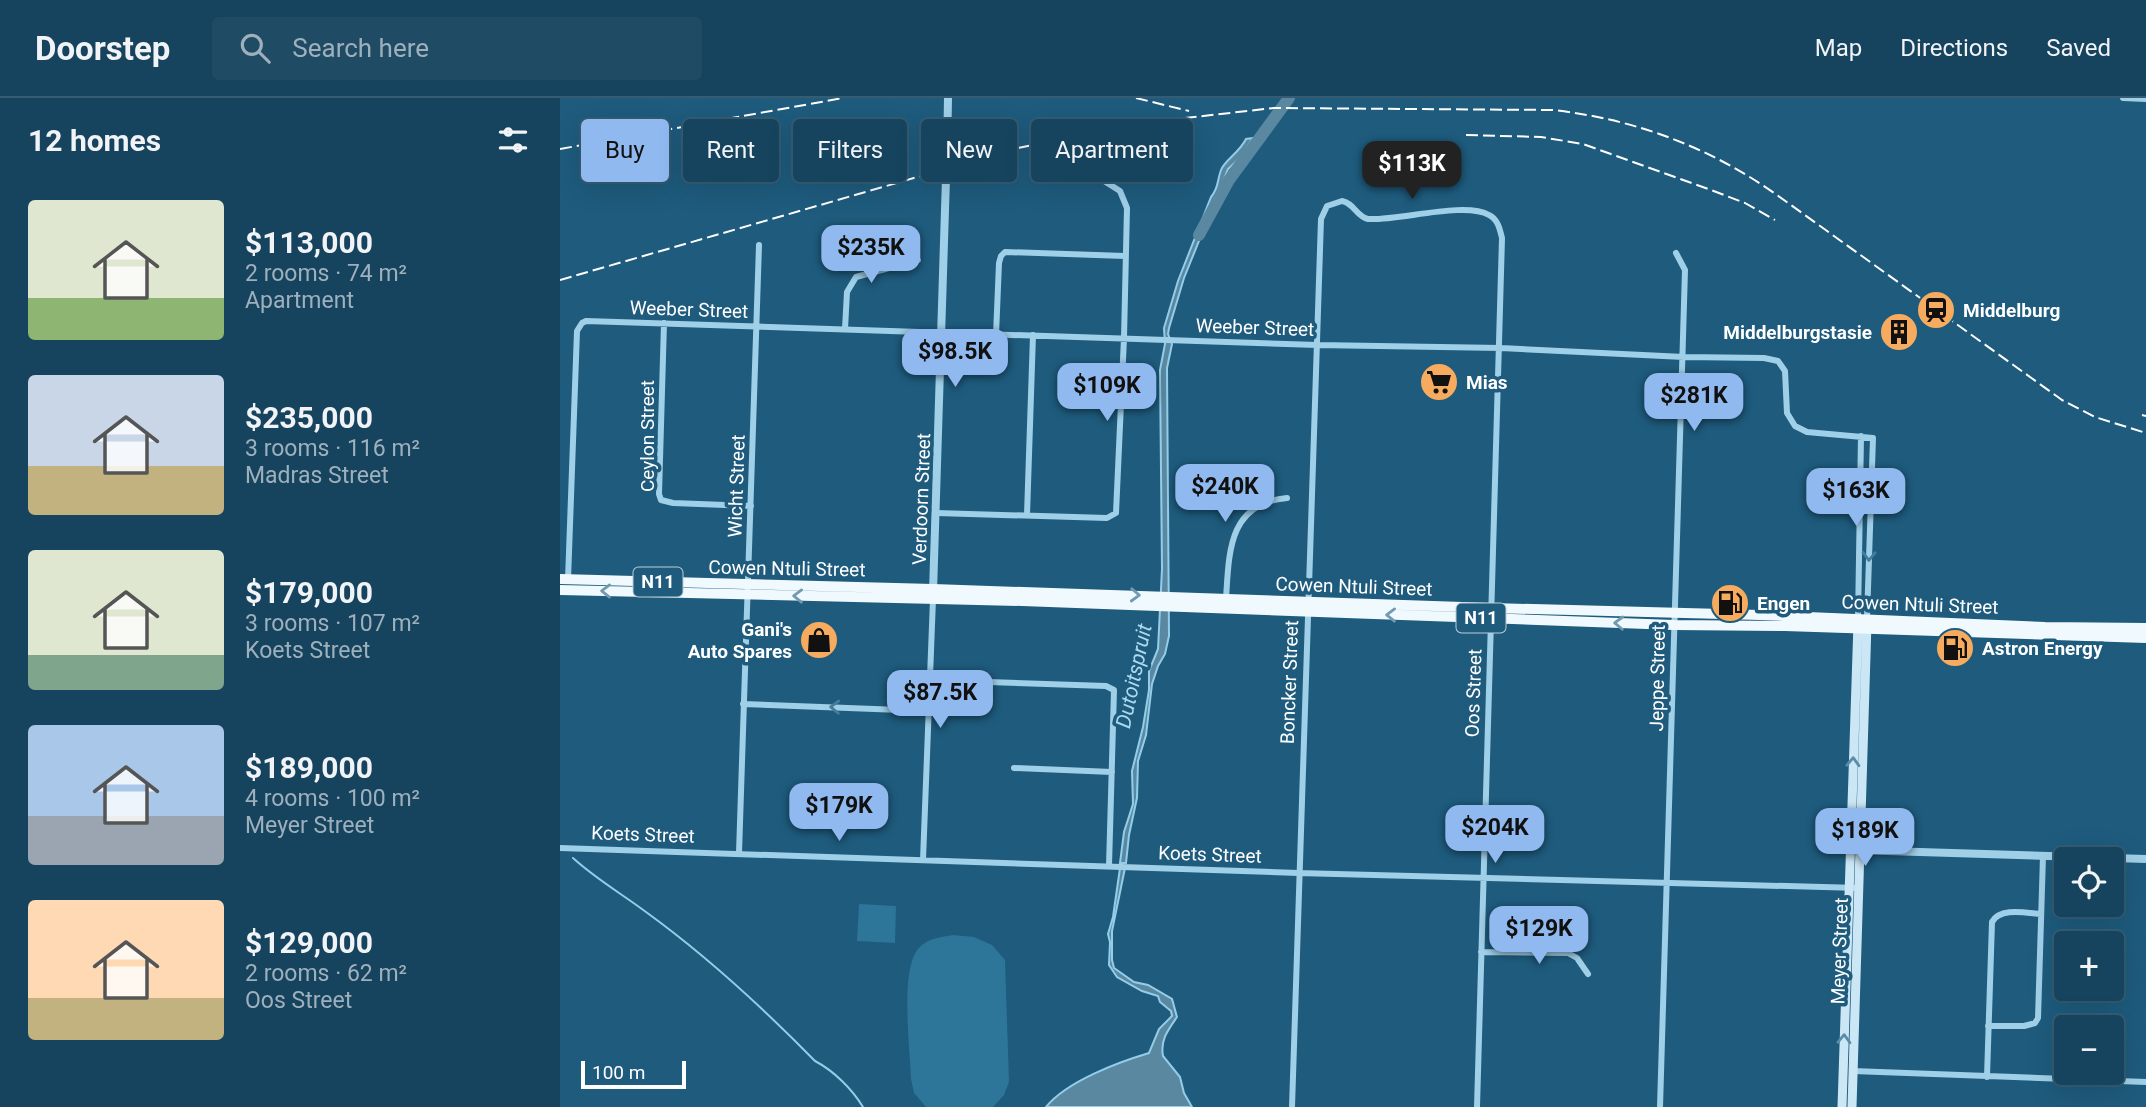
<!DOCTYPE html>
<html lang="en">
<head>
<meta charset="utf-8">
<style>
  :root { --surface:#16445e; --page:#1f4b64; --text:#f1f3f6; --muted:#9eb0bc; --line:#355c73; --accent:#90b9f0 }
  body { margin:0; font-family:Roboto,sans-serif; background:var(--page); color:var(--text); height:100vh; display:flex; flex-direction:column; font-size:26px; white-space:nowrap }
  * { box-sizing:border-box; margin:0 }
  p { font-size:23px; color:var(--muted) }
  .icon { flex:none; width:38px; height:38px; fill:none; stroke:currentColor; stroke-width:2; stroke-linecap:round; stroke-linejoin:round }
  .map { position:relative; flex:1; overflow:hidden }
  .side { display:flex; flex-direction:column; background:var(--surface); width:560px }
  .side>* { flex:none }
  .hud { position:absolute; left:21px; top:21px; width:665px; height:63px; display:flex; gap:14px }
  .controls { position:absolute; left:1494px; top:749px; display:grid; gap:14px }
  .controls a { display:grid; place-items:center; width:70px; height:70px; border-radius:7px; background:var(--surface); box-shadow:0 7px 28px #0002,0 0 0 2px var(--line); font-size:35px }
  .scale { position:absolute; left:21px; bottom:18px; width:105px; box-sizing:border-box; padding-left:7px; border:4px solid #fff; border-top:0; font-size:19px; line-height:24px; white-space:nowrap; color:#fff; -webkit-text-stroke:5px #1e5b7d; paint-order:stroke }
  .price { position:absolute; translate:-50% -60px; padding:0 16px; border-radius:14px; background:var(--accent); color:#111; font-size:23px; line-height:46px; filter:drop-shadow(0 2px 4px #0008) }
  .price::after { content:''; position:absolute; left:50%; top:42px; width:21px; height:16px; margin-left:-10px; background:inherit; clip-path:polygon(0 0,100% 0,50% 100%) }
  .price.on { background:#222; color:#fff }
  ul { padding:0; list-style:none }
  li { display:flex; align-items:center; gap:21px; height:175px; padding:0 28px }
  li span { display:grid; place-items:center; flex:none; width:196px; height:140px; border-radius:7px; color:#555 }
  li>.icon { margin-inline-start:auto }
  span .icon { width:84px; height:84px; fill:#fffc; stroke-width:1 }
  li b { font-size:30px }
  h2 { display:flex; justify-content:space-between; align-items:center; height:84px; padding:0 28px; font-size:30px }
  .chip { padding:0 24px; border-radius:7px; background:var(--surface); box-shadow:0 7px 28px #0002,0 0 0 2px var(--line); font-size:24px; line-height:63px }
  .chip.on { background:var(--accent); color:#111 }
  header { display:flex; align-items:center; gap:42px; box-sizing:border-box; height:98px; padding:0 35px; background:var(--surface); border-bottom:2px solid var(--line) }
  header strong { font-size:33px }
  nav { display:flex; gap:38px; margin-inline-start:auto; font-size:24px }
  .search { width:490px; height:63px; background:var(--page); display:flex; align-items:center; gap:18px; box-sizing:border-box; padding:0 24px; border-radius:7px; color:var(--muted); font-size:26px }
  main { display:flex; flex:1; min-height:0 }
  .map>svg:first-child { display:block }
</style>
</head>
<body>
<header>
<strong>Doorstep</strong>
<div class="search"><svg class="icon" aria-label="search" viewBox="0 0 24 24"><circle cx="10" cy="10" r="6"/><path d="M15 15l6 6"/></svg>Search here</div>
<nav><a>Map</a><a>Directions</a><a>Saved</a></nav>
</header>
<main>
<section class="side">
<h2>12 homes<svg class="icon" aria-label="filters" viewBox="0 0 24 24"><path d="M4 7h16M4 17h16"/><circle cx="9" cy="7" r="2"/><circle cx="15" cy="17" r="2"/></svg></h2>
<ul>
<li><span style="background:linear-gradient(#dfe7d0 70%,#8fb573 0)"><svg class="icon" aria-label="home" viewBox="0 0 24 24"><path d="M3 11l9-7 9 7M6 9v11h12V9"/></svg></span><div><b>$113,000</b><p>2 rooms · 74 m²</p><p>Apartment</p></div></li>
<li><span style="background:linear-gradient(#c9d6e8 65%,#c2b280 0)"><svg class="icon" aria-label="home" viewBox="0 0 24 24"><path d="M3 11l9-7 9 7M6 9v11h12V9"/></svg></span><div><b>$235,000</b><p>3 rooms · 116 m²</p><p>Madras Street</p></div></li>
<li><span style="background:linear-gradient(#dfe7d0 75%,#7fa58c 0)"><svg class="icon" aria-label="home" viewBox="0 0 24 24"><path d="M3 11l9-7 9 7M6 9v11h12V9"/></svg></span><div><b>$179,000</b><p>3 rooms · 107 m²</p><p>Koets Street</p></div></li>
<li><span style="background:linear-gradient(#a9c7e8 65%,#9aa5b1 0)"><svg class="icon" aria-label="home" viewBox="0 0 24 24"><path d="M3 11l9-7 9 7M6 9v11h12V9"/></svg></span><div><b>$189,000</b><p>4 rooms · 100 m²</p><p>Meyer Street</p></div></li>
<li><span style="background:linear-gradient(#ffd9b3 70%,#c2b280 0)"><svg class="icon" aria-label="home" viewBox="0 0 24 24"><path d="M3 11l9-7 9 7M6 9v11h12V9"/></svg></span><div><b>$129,000</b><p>2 rooms · 62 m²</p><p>Oos Street</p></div></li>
</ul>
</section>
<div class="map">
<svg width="1586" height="1009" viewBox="0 0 1586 1009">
  <rect width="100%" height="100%" fill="#1e5b7d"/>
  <path fill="#2d7599" d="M299,806L336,808L335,845L297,843Z
    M393,837L414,839L432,847L445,862L449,984L444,997L433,1009H366L354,995L351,981C350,951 340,872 358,851C367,840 381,839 393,837Z"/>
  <path fill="#5a88a1" stroke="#94cde9" stroke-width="2" d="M693,40L680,60L668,71L624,180L609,230L608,236L612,246L607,270L609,538L605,556L598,568L592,586L586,637L578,663L577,700L569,737L566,765H560L564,734L573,706L572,673L583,629L589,592V573L598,551L602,471L600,272L605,246L604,230L618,183L651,99C659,90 657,82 661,72C665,62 679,55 686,41Z
    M560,770H565L552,833V862L554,870L574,884L588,887L612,901L617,919C608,932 600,942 603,958L620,979L624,995L632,1009H486C507,983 559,964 589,955L599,931L612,918L611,913L600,904L598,898L582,893L557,879L549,867L550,844L548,836L553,819Z"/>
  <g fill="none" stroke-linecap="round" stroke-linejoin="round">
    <path stroke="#94cde9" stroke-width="2" d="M13,760C36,781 62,796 86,814C144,856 205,912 255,963C274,973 292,991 303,1009"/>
    <path stroke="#5a88a1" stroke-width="12" d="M639,137L669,82L729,0"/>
    <path stroke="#a0cfe8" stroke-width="6" d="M1563,0L1586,1
      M104,225L99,396L101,402L113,405L191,408
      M285,231L287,194L296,179L358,162
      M436,237L439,165L441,158L445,154L565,158
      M376,415L547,420L556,415L564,240L567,110L560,93L541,81
      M467,417L473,237
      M8,482L17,233L22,225L26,223L757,247L941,250L1124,259L1204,260L1218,263L1225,273L1227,315L1235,328L1247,334L1313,340L1307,521
      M666,501C669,455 668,405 727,400
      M1298,521L1301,338
      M369,582L546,588L554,592L549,768
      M183,606L367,613
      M454,670L552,674
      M0,750L738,775L1299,790
      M179,755L199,147
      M363,762L373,501
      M921,854L1008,855L1017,860L1028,876
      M1428,928H1464L1475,925L1478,920L1483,758
      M1293,973L1586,984
      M1427,979L1432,824C1440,809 1466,815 1481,816
      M732,1009L761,121L767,108L782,103C794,105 796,118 808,121C838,123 905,103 929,117C938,121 940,132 942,140L917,1009
      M1100,1009L1125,172L1116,155"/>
    <path stroke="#a0cfe8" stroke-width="8" d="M387,56L388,0
      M373,494L386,80
      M1294,752L1586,761"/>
    <path stroke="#cbe7f6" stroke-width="9" d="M1282,1009L1298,525
      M1292,1009L1307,525"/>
    <path stroke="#f0f9fe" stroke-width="10" d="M0,481L373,491L932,510L1200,517L1485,529L1586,530
      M0,492L462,503L1114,527L1225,528L1586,540"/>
    <path stroke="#fff" stroke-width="2" stroke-dasharray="12 5" stroke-linecap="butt" d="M576,0L629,13
      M906,37L981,39L1023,46L1151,92L1185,105L1215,122
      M0,51L283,0
      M0,182L458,50L550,31L607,22L714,10L994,12C1077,22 1149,49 1217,97L1502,302L1535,319L1586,335
      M1582,317L1586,318"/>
    <path stroke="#a0cfe8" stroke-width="8" d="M386,80L387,56"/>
  </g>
  <defs><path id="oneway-chevron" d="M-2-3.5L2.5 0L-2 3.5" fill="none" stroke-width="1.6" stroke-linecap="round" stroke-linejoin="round" transform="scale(1.75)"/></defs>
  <g stroke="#457e9d">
    <use href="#oneway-chevron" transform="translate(1309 458) rotate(92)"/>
    <use href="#oneway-chevron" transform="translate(275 609) rotate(-178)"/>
  </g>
  <g stroke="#729ab1">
    <use href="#oneway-chevron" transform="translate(46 493) rotate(-179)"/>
    <use href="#oneway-chevron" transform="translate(575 497) rotate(2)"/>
    <use href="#oneway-chevron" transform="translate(238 498) rotate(-179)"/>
    <use href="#oneway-chevron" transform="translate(831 517) rotate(-179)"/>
    <use href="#oneway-chevron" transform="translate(1059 525) rotate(-178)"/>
  </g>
  <g stroke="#5b8ca7">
    <use href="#oneway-chevron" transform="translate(1293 664) rotate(-88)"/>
    <use href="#oneway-chevron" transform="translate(1284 941) rotate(-88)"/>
  </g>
  <defs>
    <symbol id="station-disc" viewBox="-11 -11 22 22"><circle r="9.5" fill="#f7ab5f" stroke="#1e5b7d"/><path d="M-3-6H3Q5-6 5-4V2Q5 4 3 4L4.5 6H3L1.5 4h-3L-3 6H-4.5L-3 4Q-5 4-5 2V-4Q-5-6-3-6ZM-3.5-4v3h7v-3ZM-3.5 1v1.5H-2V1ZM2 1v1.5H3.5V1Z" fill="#111"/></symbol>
    <symbol id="building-disc" viewBox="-11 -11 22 22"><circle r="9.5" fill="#f7ab5f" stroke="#1e5b7d"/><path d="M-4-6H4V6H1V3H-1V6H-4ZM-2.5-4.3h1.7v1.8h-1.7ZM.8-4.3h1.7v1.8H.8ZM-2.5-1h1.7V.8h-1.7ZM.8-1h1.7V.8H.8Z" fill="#111"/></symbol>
    <symbol id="supermarket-disc" viewBox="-11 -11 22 22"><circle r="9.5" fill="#f7ab5f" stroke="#1e5b7d"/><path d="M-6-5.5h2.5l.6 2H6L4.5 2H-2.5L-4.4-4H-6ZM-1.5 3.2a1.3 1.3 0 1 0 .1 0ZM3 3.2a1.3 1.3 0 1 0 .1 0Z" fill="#111"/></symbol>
    <symbol id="fuel-disc" viewBox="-11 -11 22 22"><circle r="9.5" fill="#f7ab5f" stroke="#1e5b7d"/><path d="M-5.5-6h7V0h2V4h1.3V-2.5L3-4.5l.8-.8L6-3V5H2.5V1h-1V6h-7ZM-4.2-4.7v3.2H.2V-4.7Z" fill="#111"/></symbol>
    <symbol id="shop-disc" viewBox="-11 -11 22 22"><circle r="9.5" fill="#f7ab5f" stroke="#1e5b7d"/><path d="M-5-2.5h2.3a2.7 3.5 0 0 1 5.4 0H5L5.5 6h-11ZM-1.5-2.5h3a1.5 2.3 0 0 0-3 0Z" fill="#111"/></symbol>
  </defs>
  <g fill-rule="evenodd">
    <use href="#station-disc" x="1354" y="190" width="44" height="44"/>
    <use href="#building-disc" x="1317" y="212" width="44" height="44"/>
    <use href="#supermarket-disc" x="857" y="262" width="44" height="44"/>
    <use href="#fuel-disc" x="1148" y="483" width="44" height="44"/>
    <use href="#shop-disc" x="237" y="520" width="44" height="44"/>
    <use href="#fuel-disc" x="1373" y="528" width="44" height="44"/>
  </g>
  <g text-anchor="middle" stroke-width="7" stroke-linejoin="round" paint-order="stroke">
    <g fill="#1e5b7d" stroke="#bcced8" stroke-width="2">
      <rect x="73.5" y="469.5" width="49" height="29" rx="5"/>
      <rect x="896.5" y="505.5" width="49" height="29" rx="5"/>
    </g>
    <g font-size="18" font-weight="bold" fill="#fff">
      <text x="98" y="490">N11</text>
      <text x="921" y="526">N11</text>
    </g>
    <g font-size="19" fill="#fff" stroke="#1e5b7d">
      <text transform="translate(129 211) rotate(2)" y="7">Weeber Street</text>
      <text transform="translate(695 229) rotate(2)" y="7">Weeber Street</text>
      <text transform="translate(87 338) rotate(-90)" y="7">Ceylon Street</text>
      <text transform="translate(176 388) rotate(-88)" y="7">Wicht Street</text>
      <text transform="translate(361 401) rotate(-88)" y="7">Verdoorn Street</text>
      <text transform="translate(227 470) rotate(1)" y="7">Cowen Ntuli Street</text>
      <text transform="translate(794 488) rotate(2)" y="7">Cowen Ntuli Street</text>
      <text transform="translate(1360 506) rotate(2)" y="7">Cowen Ntuli Street</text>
      <text transform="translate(1097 580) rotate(-89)" y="7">Jeppe Street</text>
      <text transform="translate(729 584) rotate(-88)" y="7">Boncker Street</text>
      <text transform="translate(913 595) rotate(-88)" y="7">Oos Street</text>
      <text transform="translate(83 736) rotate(2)" y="7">Koets Street</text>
      <text transform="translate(650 756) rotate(2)" y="7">Koets Street</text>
      <text transform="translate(1279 853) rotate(-88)" y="7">Meyer Street</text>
    </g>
    <g font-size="19" font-weight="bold" fill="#fff" stroke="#1e5b7d" text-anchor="start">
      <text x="1403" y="219">Middelburg</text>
      <text x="1312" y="241" text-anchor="end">Middelburgstasie</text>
      <text x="906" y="291">Mias</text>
      <text x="1197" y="512">Engen</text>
      <text x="232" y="538" text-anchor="end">Gani's<tspan x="232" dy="22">Auto Spares</tspan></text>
      <text x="1422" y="557">Astron Energy</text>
    </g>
    <g font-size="21" font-style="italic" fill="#abd9ef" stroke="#1e5b7d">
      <text transform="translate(574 578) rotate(-78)" y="7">Dutoitspruit</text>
    </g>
  </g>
</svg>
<div class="controls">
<a><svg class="icon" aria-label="locate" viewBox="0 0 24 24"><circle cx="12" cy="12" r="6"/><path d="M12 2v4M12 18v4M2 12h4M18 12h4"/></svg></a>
<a>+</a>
<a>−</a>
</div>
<div class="scale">100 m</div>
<b class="price on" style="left:852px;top:103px">$113K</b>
<b class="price" style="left:311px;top:187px">$235K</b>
<b class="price" style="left:395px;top:291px">$98.5K</b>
<b class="price" style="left:547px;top:325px">$109K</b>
<b class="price" style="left:1134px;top:335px">$281K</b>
<b class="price" style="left:665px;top:426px">$240K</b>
<b class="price" style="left:1296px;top:430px">$163K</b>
<b class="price" style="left:380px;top:632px">$87.5K</b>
<b class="price" style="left:279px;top:745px">$179K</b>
<b class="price" style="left:935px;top:767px">$204K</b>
<b class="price" style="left:1305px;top:770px">$189K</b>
<b class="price" style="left:979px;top:868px">$129K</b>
<div class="hud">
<a class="chip on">Buy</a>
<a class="chip">Rent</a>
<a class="chip">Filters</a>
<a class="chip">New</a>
<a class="chip">Apartment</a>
</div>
</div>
</main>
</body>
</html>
